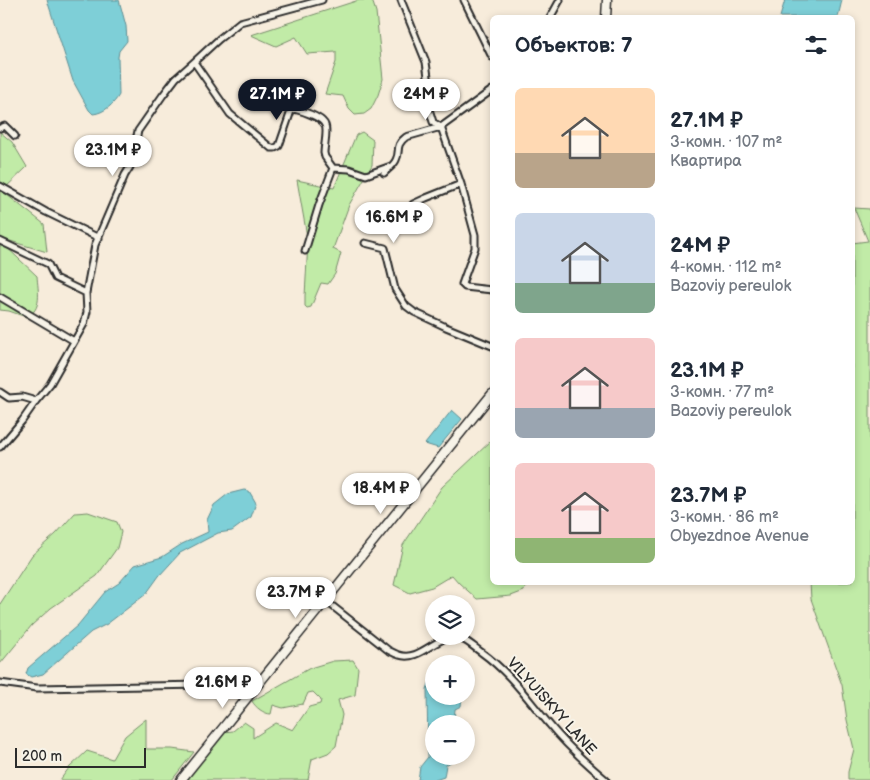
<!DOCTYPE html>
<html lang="ru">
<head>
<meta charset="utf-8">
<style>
  :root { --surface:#fff; --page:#f2f2f3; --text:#1f2937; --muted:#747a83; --accent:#111827 }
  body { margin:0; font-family:"Balsamiq Sans",sans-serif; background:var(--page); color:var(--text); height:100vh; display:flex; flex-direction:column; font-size:19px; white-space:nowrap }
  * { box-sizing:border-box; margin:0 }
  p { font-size:16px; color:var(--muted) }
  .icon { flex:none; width:28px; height:28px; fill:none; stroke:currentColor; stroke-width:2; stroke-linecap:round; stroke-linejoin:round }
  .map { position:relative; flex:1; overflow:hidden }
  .sheet { position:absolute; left:490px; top:15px; width:365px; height:570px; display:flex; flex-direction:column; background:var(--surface); border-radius:8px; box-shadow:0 2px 8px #0003 }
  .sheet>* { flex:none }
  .buttons { position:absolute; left:425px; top:595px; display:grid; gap:10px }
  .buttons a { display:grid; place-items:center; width:50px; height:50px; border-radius:50%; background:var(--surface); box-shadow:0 2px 8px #0003; font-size:25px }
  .scale { position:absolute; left:15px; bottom:12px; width:131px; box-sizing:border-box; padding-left:5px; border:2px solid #2b2b2b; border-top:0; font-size:14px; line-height:18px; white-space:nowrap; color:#2b2b2b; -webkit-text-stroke:4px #f7f3e8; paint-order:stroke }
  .price { position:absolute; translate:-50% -42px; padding:0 11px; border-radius:18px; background:#fff; color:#222; font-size:16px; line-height:32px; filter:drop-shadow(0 1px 2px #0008) }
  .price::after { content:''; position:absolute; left:50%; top:30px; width:15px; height:11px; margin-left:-8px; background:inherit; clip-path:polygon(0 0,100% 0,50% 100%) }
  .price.on { background:var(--accent); color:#fff }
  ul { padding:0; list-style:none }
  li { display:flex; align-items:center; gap:15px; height:125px; padding:0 25px }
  li span { display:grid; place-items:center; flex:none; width:140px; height:100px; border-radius:8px; color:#555 }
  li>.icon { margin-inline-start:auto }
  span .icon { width:60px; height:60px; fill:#fffc; stroke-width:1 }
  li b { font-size:21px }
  h2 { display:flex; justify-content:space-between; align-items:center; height:60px; padding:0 25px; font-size:21px }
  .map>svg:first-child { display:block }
</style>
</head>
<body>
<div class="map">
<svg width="870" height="780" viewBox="0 0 870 780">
  <rect width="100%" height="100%" fill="#f7ecdb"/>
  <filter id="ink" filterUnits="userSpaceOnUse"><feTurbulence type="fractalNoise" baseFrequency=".02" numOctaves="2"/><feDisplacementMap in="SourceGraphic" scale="10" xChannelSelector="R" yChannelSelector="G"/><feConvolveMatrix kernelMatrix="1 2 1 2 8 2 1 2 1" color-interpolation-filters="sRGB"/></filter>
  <g filter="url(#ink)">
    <path fill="#c1eba7" stroke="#768b69" d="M359,0H372L376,12L383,79L378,95L371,109L364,114L355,115L349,109L343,96L325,94L336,62V52L307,54L296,37L276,46L251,35Z
      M0,132L12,142L27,167L2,191L44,224L47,252L0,238Z
      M362,132L373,140L372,165L349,205L333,249L341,253L335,274L328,284L321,283L311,307L307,308L305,306V296L308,242L297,180L334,188L356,135Z
      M854,208L870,209V780H848V772L854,749L847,720L842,685L811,599L810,583L852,582V243L868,241Z
      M0,241L37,276C38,291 43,310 26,317L9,311L0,310Z
      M492,440V582L527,583L524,591L511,596L477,599L459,583L452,575L432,587L410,593L394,585L403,545L442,487Z
      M88,512L117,522L121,532L117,548L97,576L51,608L32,625L0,664V604L32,555L56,534L75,513Z
      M353,660L358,668L355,695L338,700L342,715L336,746L328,753L312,759L308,780H186L224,732L233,731L244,722L253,728V738L276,723L293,730L309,707L320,704L321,700L313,692L308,693L303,704L283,708L273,705L271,714C264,714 255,707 252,701L310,668L333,661Z
      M146,719V749H172L194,752L172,780H60L69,768L87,751L112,759L125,736Z"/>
    <path fill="#7ecfd7" stroke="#5d8d92" d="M47,0H119L126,26L127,41L119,51L118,57L119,95C114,104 104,113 93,114L89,110L73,81Z
      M785,0H842L838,17H780Z
      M452,410L462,419L438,448L425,444Z
      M244,490L249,491L256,503L251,517L232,531L218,533L180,553L159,576L146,594L107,624L91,632L43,674L31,677L26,674L28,668L78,625L105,592L119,583L135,565L162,557L182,544L208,532L207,520L214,505L228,494Z
      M432,676H434V696H462L461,706L455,709L454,721L455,724H434V756H458V757L446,765L444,777L435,780H418L420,767L428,757L427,689Z"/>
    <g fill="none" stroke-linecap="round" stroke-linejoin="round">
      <defs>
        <path id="minor" d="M401,0L426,62L429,84V109L433,122L441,127L461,184L475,235V248L462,284L465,287L492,290
          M464,0L492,57
          M550,18L560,0
          M194,62L230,114L271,148H275L279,146L291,111L294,109C302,111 322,117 325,125C328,131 324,146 324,153L325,157L333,168
          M0,128L5,126L15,136
          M384,173C388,169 394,165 396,160C401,151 394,146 406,137L441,127L492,90
          M0,186L46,212L99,238
          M413,204L426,198L461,184
          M0,241L48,264L55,278L86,293
          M365,243L385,248L395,289L406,306L414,312L446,327L492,346
          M305,251L319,205L333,168L349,169L366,175L391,166
          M0,297L74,341
          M0,392L9,398L22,397L36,401
          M0,447L22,421L36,401L50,384L84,324L87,312L86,293L95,245L125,175L130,167L138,131L163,95L176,78L194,62L219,39L240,22L322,0
          M326,601L388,650C392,652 395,654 399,655C422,663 439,629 462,639C469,642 475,648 481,652C510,673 526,697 549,724C566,745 586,763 606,780
          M0,683L37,688L258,684"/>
        <path id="secondary" d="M606,18L607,0
          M181,780L492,394"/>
      </defs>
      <use href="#minor" stroke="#2b2b2b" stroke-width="9"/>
      <use href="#secondary" stroke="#2b2b2b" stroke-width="11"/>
      <use href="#minor" stroke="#f7f3e8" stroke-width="5"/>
      <use href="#secondary" stroke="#f7f3e8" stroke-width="8"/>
    </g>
  </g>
  <g text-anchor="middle" stroke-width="4" stroke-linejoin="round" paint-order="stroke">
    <g font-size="15" fill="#2b2b2b" stroke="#f7f3e8">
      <text transform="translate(552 706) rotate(48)" y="5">VILYUISKYY LANE</text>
    </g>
  </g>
</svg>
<div class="buttons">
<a><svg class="icon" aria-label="layers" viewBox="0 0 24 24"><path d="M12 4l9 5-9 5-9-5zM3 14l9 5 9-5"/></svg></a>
<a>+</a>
<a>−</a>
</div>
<div class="scale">200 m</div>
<b class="price on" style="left:277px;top:121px">27.1M ₽</b>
<b class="price" style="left:426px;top:121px">24M ₽</b>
<b class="price" style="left:113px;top:177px">23.1M ₽</b>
<b class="price" style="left:394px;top:244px">16.6M ₽</b>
<b class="price" style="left:381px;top:515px">18.4M ₽</b>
<b class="price" style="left:296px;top:619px">23.7M ₽</b>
<b class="price" style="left:223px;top:709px">21.6M ₽</b>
<section class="sheet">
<h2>Объектов: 7<svg class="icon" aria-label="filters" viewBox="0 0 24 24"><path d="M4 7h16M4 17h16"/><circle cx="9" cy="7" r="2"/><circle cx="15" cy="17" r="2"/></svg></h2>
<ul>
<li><span style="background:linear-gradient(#ffd9b3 65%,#b9a48a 0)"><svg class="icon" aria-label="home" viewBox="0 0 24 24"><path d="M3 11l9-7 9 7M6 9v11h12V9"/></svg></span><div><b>27.1M ₽</b><p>3-комн. · 107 m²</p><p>Квартира</p></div></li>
<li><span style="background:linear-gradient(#c9d6e8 70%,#7fa58c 0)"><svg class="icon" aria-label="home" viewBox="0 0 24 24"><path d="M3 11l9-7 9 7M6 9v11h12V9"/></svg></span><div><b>24M ₽</b><p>4-комн. · 112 m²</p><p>Bazoviy pereulok</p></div></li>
<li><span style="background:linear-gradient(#f6c9c9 70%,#9aa5b1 0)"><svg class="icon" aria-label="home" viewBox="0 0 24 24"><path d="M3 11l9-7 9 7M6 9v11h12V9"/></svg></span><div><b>23.1M ₽</b><p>3-комн. · 77 m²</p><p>Bazoviy pereulok</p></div></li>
<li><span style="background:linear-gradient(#f6c9c9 75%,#8fb573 0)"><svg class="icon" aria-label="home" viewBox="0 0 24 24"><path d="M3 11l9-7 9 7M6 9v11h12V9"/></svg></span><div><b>23.7M ₽</b><p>3-комн. · 86 m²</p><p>Obyezdnoe Avenue</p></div></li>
</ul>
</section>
</div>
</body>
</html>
